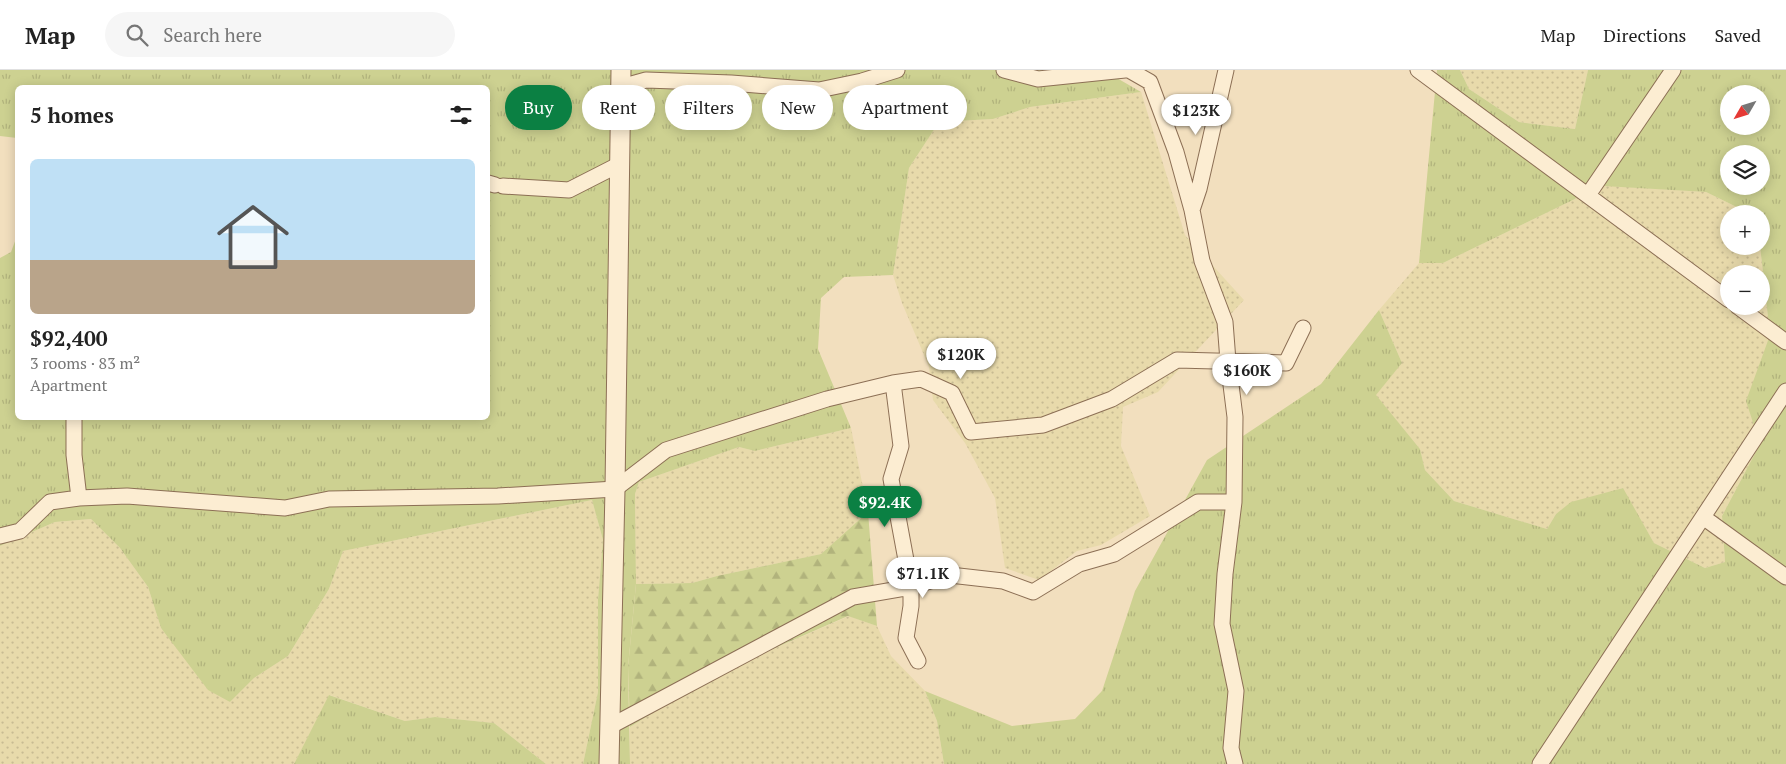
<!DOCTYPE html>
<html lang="en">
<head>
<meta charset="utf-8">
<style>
  :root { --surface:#fff; --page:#f6f6f6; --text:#222; --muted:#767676; --line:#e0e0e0; --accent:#0b8043 }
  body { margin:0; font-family:"PT Serif",serif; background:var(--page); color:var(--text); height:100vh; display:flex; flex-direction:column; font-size:19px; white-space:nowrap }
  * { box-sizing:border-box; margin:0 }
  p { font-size:16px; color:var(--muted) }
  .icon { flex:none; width:28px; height:28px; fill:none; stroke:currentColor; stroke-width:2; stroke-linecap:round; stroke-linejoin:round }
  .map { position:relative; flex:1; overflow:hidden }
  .details { position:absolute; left:15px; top:15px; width:475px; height:335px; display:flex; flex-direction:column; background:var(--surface); border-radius:8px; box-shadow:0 2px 12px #0003 }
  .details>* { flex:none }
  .banner { position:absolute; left:505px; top:15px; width:475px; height:45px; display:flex; gap:10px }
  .needle { width:32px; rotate:231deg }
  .tools { position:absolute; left:1720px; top:15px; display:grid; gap:10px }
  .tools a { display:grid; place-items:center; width:50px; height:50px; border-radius:50%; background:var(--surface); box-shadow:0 2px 12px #0003; font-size:25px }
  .price { position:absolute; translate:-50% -42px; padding:0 11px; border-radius:18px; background:#fff; color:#222; font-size:16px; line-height:32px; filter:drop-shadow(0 1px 2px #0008) }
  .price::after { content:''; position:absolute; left:50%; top:30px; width:15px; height:11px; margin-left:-8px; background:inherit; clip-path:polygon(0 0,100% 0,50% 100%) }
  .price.active { background:var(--accent); color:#fff }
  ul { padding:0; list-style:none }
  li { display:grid; align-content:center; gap:10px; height:265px; padding:0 15px }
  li+li { border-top:1px solid var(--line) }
  li span { display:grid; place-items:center; height:155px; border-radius:8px; color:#555 }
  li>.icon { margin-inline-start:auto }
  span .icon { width:90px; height:90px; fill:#fffc; stroke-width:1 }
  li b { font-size:21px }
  h2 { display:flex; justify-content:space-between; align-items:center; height:60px; padding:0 15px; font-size:21px }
  .chip { padding:0 18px; border-radius:22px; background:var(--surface); box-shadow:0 2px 12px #0003; font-size:18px; line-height:45px }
  .chip.active { background:var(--accent); color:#fff }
  header { display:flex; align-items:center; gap:30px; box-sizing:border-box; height:70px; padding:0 25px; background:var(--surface); border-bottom:1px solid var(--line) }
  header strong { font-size:24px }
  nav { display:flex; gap:28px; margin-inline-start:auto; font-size:18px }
  .search { width:350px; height:45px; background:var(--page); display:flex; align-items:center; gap:12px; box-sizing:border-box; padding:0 18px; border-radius:28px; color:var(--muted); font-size:19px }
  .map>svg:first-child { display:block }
</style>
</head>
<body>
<header>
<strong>Map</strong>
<div class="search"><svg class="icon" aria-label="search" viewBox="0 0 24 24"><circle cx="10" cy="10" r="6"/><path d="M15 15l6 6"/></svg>Search here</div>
<nav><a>Map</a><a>Directions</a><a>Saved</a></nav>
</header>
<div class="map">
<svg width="1786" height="694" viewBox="0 0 1786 694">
  <defs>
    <pattern id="farmland-dots" width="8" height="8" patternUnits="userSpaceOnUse" patternTransform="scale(1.25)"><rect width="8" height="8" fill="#e8daab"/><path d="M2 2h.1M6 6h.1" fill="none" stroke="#c8bb93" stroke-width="1.8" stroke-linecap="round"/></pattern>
    <pattern id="grass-tufts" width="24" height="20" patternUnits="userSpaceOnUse" patternTransform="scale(1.25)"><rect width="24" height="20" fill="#cdd191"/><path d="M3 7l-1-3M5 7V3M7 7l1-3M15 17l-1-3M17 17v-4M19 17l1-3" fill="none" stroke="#b1b37c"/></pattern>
    <pattern id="forest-firs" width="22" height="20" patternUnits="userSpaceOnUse" patternTransform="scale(1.25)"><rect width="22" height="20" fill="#cdd191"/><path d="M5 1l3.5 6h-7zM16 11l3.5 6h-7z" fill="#b1b37c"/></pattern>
  </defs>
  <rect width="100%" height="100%" fill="#f2dfbe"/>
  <path fill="url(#farmland-dots)" fill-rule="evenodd" d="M1460,0H1588L1575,59L1519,52L1469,19Z
    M1141,22L1185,165L1244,230L1158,322L1123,337L1121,376L1150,446L1101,475L1077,481L1039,510L1005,498L995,428L965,373L933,330L929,297L902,233L893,205L909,98L939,52L993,49L1030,37Z
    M1586,114L1706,122L1751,144H1729V176H1760L1770,265L1760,374L1722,446L1725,492L1705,498L1654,473L1622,418L1556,444L1547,459L1454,431L1425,400L1420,379L1375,325L1402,293L1379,240L1419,193H1443L1575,129ZM1729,204H1761V236H1729Z
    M851,358L868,442L821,484L717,506L692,513L636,514L635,424L639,412L739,377L755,381Z
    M592,430L603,470L598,529V622L583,694H546L494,653L435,647L405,651L330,625L294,694H0V476L55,452L91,449L120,478L148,517L161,558L230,632L254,608L288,586L329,519L343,481Z
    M849,546L877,556L891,586L925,621L937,651L944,694H630V657L683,624L748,590Z"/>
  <path fill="url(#grass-tufts)" fill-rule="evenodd" d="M0,0H1103L1141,22L1030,37L993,49L939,52L909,98L893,205L844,207L821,228L818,279L851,358L755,381L739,377L639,412L635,424L636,514L628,597L630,694H583L598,622V529L603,470L592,430L343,481L329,519L288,586L254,608L230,632L208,620L161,558L148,517L120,478L91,449L55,452L0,476V188L11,182L17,166L18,348H488V18H18L17,68L0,66Z
    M1437,0H1460L1469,19L1519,52L1575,59L1588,0H1786V694H944L937,651L925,621L1012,656L1075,649L1102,621L1135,521L1207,390L1321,314L1379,240L1402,293L1376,325L1420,379L1425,400L1454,431L1547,459L1556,444L1571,432L1623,418L1654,473L1705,498L1725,492L1722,446L1760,374L1746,331L1770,265L1760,176L1761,144H1751L1706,122L1587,115L1575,129L1443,193H1419ZM1729,24H1761V56H1729ZM1729,84H1761V116H1729Z
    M329,625L405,651L435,647L494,653L546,694H294Z"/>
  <path fill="url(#forest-firs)" d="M868,442L877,556L848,546L748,590L683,624L630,657L628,597L636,514L692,513L717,506L821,484Z"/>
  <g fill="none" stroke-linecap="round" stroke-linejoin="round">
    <defs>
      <path id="minor" d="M1004,0L1038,9L1125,0
        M1129,0L1150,12L1176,82L1192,140L1202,191L1225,252L1228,291L1235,347L1234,432L1225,504L1222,554L1236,621L1231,678L1235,694
        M1418,0L1729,230
        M621,17L646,10L731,13L819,20L862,11L897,0
        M488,113L495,115
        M503,116L569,120L620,94
        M1588,125L1673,0
        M1192,140L1199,119L1226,0
        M1737,236L1786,272
        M893,313L901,376L891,409L911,517V536L906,568L918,591
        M74,348V385L79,428
        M1703,447L1786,507
        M0,466L20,461L50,432L79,428L127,426L285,438L329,429L498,426L615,419L666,380L827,329L893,313L921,309L952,323L971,362L1043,355L1112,329L1177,290L1286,293L1303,258
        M609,657L853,527L911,517L950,505L1003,511L1033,522L1079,494L1114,484L1198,432H1234
        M1540,694L1786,321"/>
      <path id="tertiary" d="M609,694L615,419L621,0"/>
    </defs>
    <use href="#minor" stroke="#8c6f55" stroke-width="17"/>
    <use href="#tertiary" stroke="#8c6f55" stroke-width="21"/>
    <use href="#minor" stroke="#fcedd2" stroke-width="15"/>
    <use href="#tertiary" stroke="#fcedd2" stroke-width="19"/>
  </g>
</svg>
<div class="tools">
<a><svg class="needle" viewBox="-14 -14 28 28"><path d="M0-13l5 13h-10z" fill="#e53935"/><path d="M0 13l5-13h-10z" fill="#767676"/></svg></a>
<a><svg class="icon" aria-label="layers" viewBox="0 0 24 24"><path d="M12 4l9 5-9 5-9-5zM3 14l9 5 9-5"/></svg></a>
<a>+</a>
<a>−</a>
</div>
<b class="price" style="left:1196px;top:66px">$123K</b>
<b class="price" style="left:961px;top:310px">$120K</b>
<b class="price" style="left:1247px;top:326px">$160K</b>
<b class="price active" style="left:885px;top:458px">$92.4K</b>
<b class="price" style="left:923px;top:529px">$71.1K</b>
<div class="banner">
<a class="chip active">Buy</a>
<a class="chip">Rent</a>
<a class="chip">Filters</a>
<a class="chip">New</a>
<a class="chip">Apartment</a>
</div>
<section class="details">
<h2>5 homes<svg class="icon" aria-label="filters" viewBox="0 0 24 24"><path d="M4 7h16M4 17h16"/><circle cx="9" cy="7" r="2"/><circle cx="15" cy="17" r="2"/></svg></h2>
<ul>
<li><span style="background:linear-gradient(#bfe0f5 65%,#b9a48a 0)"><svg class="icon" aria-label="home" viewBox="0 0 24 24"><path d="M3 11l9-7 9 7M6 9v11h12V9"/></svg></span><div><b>$92,400</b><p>3 rooms · 83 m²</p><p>Apartment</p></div></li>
</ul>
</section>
</div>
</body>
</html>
